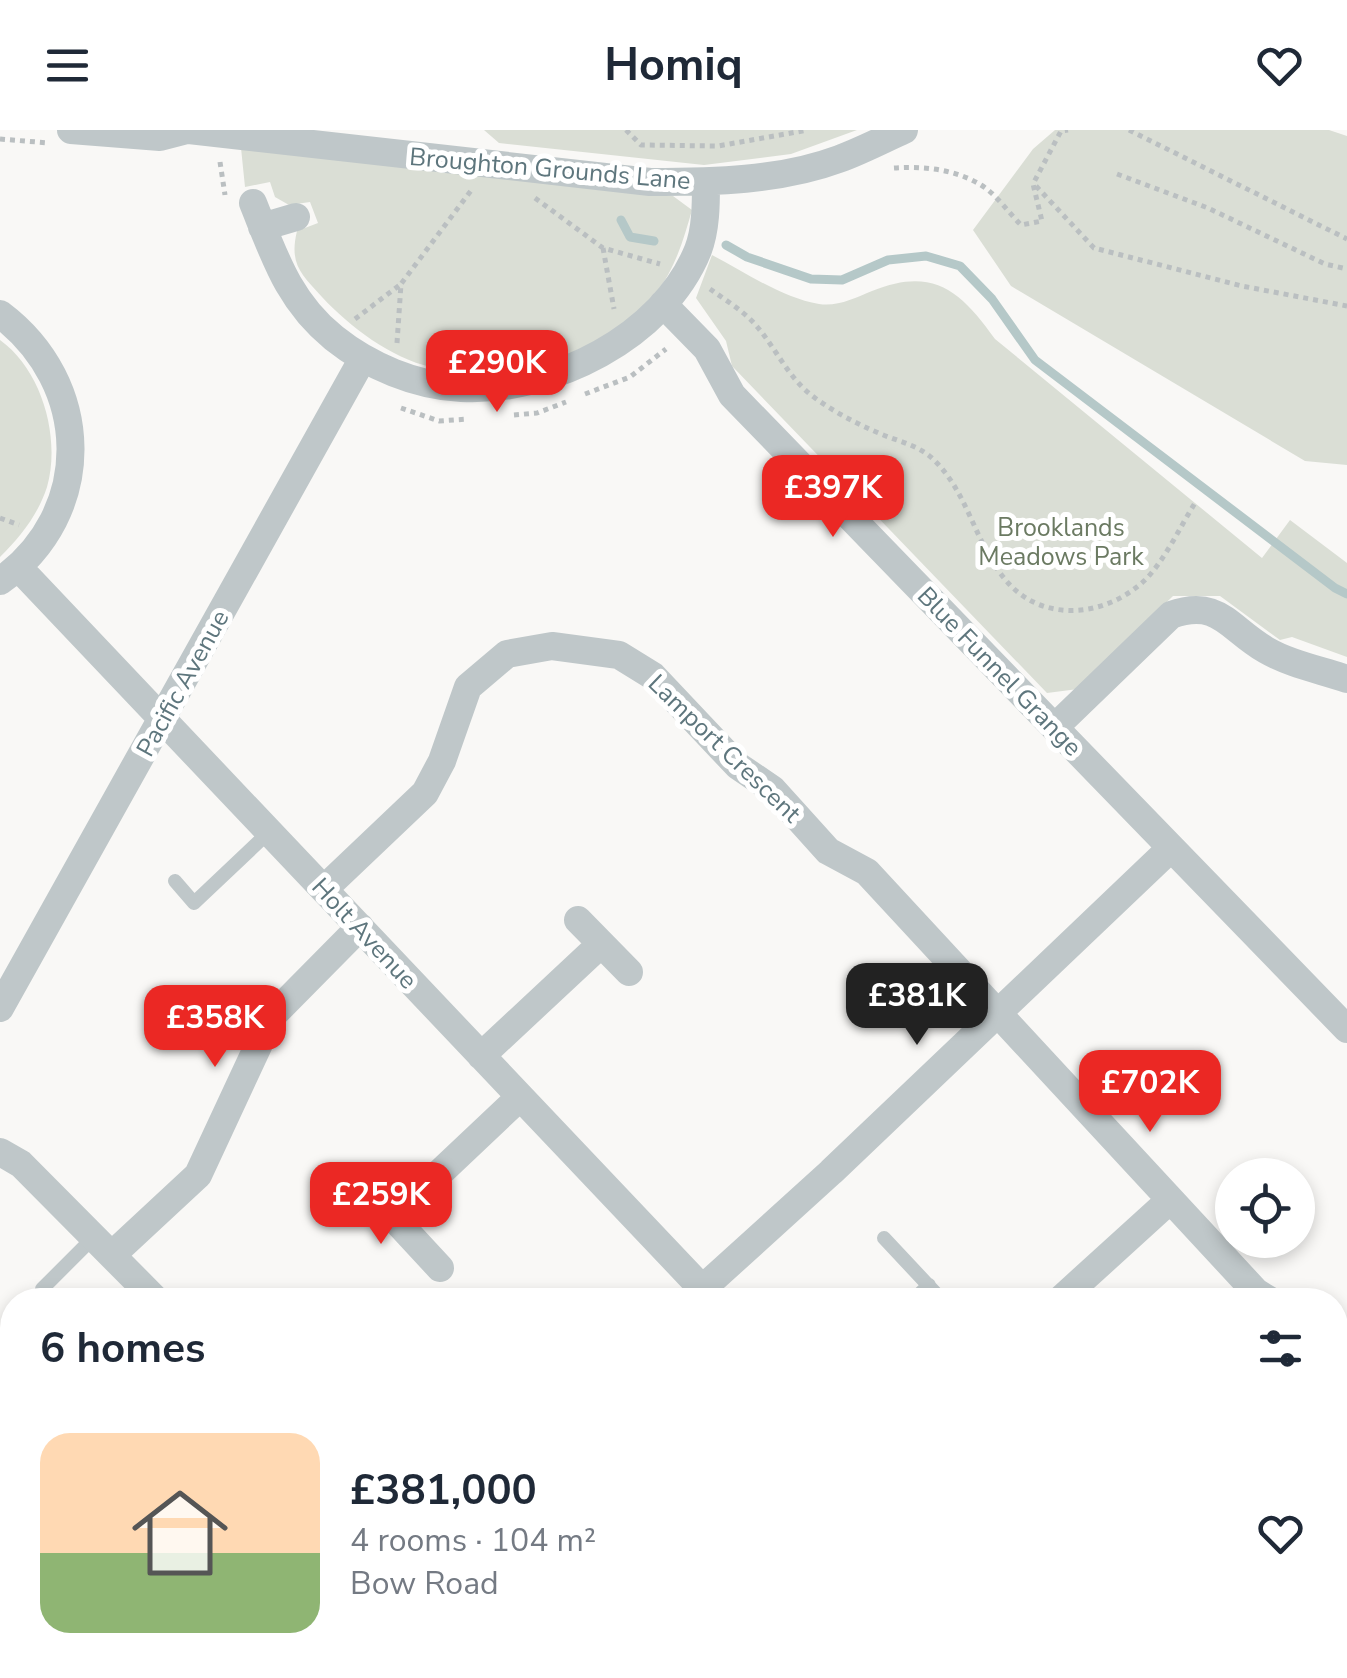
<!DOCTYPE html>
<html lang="en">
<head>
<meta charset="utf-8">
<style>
  :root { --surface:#fff; --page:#f2f2f3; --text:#1f2937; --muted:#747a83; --accent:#eb2824 }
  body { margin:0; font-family:"Nunito Sans",sans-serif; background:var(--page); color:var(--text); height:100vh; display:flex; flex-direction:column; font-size:38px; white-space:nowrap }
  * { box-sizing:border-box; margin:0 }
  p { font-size:32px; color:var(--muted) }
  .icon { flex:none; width:55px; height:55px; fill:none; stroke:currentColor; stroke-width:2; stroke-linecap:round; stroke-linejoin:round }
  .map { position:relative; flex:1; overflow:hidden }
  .panel { position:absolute; left:0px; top:1158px; width:1348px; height:392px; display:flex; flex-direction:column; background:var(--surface); border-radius:40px 40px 0 0; box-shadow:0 5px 15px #0003 }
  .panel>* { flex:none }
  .fabs { position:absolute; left:1215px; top:1028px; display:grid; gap:20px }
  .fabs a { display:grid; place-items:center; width:100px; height:100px; border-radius:50%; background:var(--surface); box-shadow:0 5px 15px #0003; font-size:50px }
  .price { position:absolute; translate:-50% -85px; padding:0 22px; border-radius:20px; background:var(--accent); color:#fff; font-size:32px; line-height:65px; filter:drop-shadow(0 2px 5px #0008) }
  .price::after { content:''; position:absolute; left:50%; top:60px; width:30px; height:22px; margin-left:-15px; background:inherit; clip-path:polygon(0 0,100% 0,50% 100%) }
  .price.current { background:#222; color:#fff }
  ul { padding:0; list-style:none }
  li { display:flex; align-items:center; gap:30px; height:250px; padding:0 40px }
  li span { display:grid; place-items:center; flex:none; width:280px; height:200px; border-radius:30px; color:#555 }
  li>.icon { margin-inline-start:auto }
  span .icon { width:120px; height:120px; fill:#fffc; stroke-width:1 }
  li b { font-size:42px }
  h2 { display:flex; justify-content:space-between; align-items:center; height:120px; padding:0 40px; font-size:42px }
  header { display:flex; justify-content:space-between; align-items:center; height:130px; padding:0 40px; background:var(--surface); font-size:45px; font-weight:700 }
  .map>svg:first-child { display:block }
</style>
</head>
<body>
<header><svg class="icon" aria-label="menu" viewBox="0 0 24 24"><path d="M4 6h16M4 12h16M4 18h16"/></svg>Homiq<svg class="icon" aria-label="heart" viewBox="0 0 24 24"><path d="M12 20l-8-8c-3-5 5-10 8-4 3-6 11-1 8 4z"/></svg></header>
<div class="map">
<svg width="1347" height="1548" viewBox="0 0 1347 1548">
  <rect width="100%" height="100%" fill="#f9f8f6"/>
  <path fill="#daded5" d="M484,0H857L791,24L704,35L499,13Z
    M1055,0H1329L1347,6V335L1305,331L1011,156L973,100L1033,19Z
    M241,18L673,66L692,80C684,108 675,140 655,164C602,226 511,254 431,237C391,228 350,197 322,167C301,144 289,134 297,101L318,93L310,72L289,75L275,67L270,52L245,57Z
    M712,125C745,142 782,168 819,174C837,177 855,168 872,161C933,136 961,161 995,209L1262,428L1290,390L1347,433V527L1292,507L1280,510L1220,466H1173L1078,559L1047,563L732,236L726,211L696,168Z
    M0,210C42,240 61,308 47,357C38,385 20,407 0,427Z
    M1347,1289V1404L1335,1415V1301Z
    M951,1538H1260L1269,1548H944Z"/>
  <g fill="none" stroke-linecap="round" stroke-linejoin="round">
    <path stroke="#b5c8c8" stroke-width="9" d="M621,90L630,107L654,111
      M726,115L747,127L811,149L842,150L888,130L926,126L960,136L992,169L1035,230L1335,458L1347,464"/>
    <path stroke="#babfc1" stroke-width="5" stroke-dasharray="5 5" stroke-linecap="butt" d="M626,0L641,15L718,16L808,0
      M1129,0L1347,109
      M0,9L49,13
      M220,32L225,65
      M894,38C923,36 955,39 981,55C996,64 1009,83 1021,95L1042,91L1033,54L1061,1L1068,0
      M1117,44L1208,78L1325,134L1347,139
      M1036,56L1094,118L1242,156L1347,176
      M535,68L603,118L660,134
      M603,118L614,179
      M710,159C724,169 740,179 752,191C775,215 787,248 815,268C836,283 857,294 881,304C900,312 921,316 935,331C968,364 975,412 1004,448C1040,494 1105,488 1145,450C1165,430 1180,397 1195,373
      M355,189L401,154
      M397,213L401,154L473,58
      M585,264L630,247L666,219
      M401,278L439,291L468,289
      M514,285L537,283L566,272
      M0,388L19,395
      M0,1331L12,1350
      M132,1538L138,1548"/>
    <path stroke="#bfc7c9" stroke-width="14" d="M175,751L194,773L269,702
      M884,1108L942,1170
      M51,1170L42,1159L94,1107
      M913,1170L929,1155
      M260,1538L270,1548"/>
    <path stroke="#bfc7c9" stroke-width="28" d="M71,0L160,7L187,0
      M189,0L650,52C712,52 780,51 839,29C861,21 882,10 904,0
      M253,73C274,125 288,171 334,208C369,236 416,256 461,258C551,263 663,207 698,120C706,99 706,74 706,52
      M262,97L296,87
      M663,174L707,219L732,265L1347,899
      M0,184C92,253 96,383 0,451
      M18,437L713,1170
      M1055,597L1171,485C1219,468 1228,498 1266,520C1290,534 1321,540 1347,549
      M324,759L425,663L442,631L468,557L507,524L552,516L619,525L653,546L738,636L772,659L828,721L867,742L1256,1162L1269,1170
      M578,790L629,842
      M0,878L363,228
      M481,926L601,814
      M0,1022L21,1034L156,1170
      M365,1057L440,1138
      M393,1087L520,967
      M113,1124L198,1045L272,886L360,797
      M691,1169L831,1042L1170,719
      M1060,1170L1170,1070
      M1335,1236L1347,1249
      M1335,1279L1347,1268
      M1335,1436L1347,1424
      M548,1538L558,1548
      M1282,1538L1291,1548
      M299,1548L310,1538
      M633,1548L644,1538
      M924,1548L935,1538"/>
    <path stroke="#bfc7c9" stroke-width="35" d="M0,1395L12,1415
      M0,1477L12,1497
      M38,1538L44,1548
      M89,1538L96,1548"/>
  </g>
  <g text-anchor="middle" stroke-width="10" stroke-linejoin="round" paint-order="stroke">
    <g font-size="25" fill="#5e767d" stroke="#fff">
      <text transform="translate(550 38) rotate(5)" y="9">Broughton Grounds Lane</text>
      <text transform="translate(1000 541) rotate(46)" y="9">Blue Funnel Grange</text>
      <text transform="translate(182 553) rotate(-61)" y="9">Pacific Avenue</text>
      <text transform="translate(725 618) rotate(44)" y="9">Lamport Crescent</text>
      <text transform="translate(365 803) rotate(47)" y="9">Holt Avenue</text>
    </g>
    <g font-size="25" fill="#6b7a62" stroke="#fff">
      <text x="1061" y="406">Brooklands<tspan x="1061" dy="29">Meadows Park</tspan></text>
    </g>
  </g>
</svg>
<div class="fabs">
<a><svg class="icon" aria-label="locate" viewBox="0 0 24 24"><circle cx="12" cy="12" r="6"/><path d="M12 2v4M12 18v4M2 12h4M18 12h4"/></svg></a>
</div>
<b class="price" style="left:497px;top:285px">£290K</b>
<b class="price" style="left:833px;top:410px">£397K</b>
<b class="price current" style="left:917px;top:918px">£381K</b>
<b class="price" style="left:215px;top:940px">£358K</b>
<b class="price" style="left:1150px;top:1005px">£702K</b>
<b class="price" style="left:381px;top:1117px">£259K</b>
<section class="panel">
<h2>6 homes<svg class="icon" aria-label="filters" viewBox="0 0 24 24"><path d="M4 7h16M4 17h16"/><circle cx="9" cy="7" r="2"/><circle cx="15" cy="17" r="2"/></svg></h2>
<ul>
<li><span style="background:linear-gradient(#ffd9b3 60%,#8fb573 0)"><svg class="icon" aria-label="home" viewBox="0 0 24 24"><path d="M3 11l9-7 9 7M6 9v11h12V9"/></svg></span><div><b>£381,000</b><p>4 rooms · 104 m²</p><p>Bow Road</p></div><svg class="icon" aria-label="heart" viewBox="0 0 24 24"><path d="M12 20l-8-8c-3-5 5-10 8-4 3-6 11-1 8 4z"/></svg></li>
</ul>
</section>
</div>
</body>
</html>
